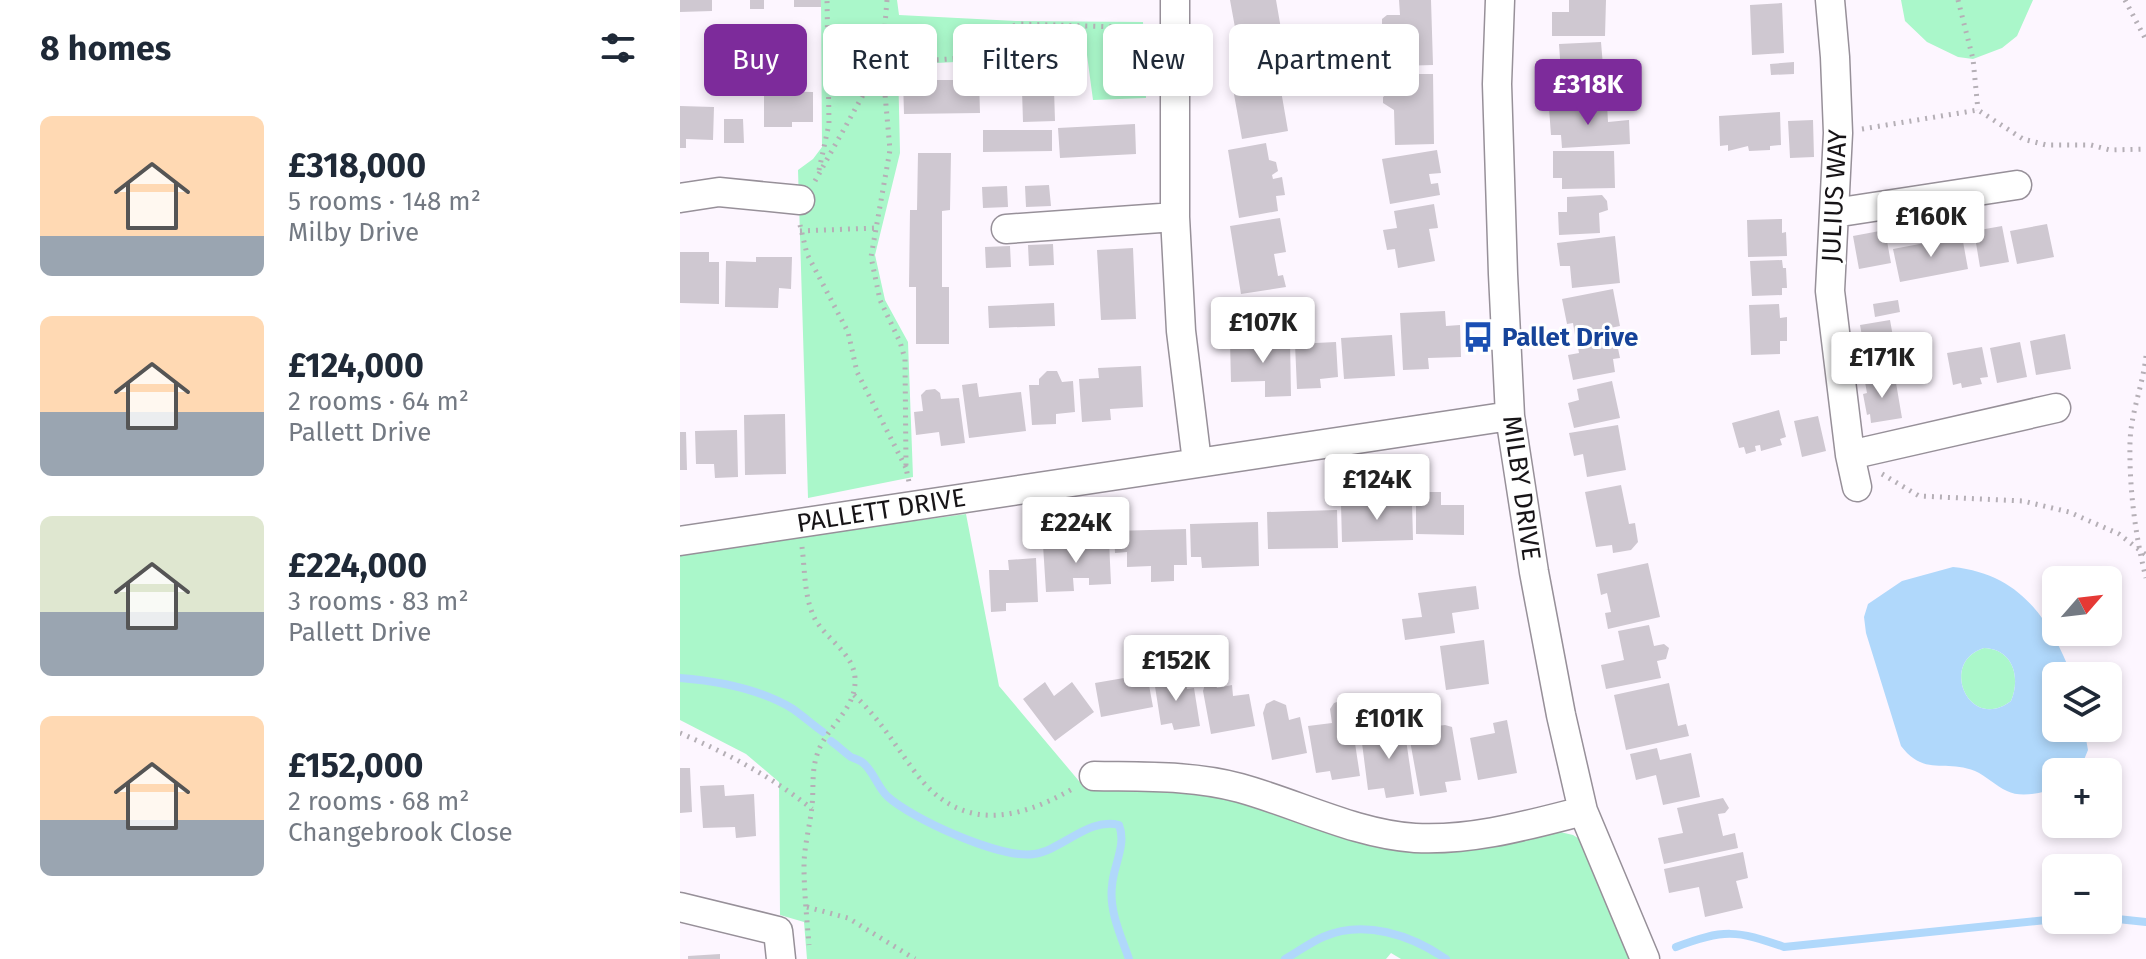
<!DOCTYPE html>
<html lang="en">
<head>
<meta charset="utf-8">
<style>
  :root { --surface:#fff; --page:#f6f6f7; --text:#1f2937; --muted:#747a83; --accent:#7d2b9b }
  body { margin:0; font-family:"Fira Sans",sans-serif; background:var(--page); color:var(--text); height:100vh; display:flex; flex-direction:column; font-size:30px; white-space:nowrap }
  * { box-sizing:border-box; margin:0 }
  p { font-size:26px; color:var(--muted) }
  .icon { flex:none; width:44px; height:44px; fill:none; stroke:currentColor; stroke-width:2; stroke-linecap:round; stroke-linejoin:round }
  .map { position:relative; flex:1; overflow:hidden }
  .sheet { display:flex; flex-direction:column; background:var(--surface); width:680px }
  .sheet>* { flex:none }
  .guide { position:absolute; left:24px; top:24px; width:760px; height:72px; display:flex; gap:16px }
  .needle { width:52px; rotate:62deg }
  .fabs { position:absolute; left:1362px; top:566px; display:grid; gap:16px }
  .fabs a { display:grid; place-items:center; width:80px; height:80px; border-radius:12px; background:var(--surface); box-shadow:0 4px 12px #0003; font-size:40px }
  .price { position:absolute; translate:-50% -68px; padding:0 18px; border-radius:8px; background:#fff; color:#222; font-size:26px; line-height:52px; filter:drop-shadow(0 2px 4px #0008) }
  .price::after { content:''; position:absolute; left:50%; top:48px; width:24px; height:18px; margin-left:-12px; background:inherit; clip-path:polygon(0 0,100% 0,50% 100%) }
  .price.selected { background:var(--accent); color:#fff }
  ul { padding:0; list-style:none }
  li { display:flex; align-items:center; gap:24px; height:200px; padding:0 40px }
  li span { display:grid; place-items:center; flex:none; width:224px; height:160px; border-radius:12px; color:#555 }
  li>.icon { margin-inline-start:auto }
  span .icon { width:96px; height:96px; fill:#fffc; stroke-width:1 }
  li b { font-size:34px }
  h2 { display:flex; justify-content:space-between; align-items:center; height:96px; padding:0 40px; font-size:34px }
  .chip { padding:0 28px; border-radius:12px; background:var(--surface); box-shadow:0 4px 12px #0003; font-size:28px; line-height:72px }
  .chip.selected { background:var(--accent); color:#fff }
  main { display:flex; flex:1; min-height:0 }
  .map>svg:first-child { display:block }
</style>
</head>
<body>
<main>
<section class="sheet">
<h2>8 homes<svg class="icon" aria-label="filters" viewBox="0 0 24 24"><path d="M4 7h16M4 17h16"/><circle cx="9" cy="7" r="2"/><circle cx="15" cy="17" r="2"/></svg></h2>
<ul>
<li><span style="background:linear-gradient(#ffd9b3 75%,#9aa5b1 0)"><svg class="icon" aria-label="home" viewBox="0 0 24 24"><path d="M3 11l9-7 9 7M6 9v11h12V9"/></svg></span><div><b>£318,000</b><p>5 rooms · 148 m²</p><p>Milby Drive</p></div></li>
<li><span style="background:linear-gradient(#ffd9b3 60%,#9aa5b1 0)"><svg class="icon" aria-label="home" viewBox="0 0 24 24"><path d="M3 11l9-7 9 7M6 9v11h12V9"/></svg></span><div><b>£124,000</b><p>2 rooms · 64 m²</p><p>Pallett Drive</p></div></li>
<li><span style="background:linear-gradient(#dfe7d0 60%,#9aa5b1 0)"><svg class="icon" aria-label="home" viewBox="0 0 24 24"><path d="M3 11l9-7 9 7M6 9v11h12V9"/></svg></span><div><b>£224,000</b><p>3 rooms · 83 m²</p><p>Pallett Drive</p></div></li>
<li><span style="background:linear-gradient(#ffd9b3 65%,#9aa5b1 0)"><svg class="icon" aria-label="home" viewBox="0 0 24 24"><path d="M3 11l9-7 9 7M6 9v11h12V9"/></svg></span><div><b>£152,000</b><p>2 rooms · 68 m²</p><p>Changebrook Close</p></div></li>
</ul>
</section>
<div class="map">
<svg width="1466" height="959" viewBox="0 0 1466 959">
  <rect width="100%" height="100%" fill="#fdf6ff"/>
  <path fill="#aaf7ca" d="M141,0H217L219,15L336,21L463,22L466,98L413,100L407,55L218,65L220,153L195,255L205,300L228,342L233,477L128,498L118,170L133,159L142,147Z
    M1221,0H1353L1337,36L1322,48L1293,59L1278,57L1247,42L1225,21Z
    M286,514L319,686L404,787L514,788L820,844L880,832L893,835L906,843L950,959H721L711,953L706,959H127L124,922L100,915L99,782L66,754L0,720V553Z
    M1304,648C1333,649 1341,677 1331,701C1289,733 1258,662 1304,648Z"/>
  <path fill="#b0d8fb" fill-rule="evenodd" d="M1273,567C1340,574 1369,618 1392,676H1376V728H1404L1408,750L1399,772H1376V788C1363,793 1340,798 1327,791C1316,786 1306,776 1295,771C1265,759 1245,777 1221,746L1186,633L1184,617L1188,604L1222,581ZM1304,648C1333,649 1341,677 1331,701C1289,733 1258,662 1304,648Z"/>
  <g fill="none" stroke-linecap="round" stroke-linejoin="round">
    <path stroke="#b0d8fb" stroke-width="8" d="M0,678C38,681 80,689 113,709C123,716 133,725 143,732
      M151,741C158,746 164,752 171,757C173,758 179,760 182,762C193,770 197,786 207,796C232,819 320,859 354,854C382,850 409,817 439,825C447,845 433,866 432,886C429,911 441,936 449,959
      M1428,918L1466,922
      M996,947C1043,929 1057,930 1104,947L1376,919
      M605,959C618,952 629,943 643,937C684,919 731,935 766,959"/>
  </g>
  <path fill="#cfc8d1" d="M0,0H32V11L0,12Z
    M70,0H84V9H70Z
    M114,0H141V7H114Z
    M550,0H596L606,58L562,66Z
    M719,0H751L753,65L718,66V33L708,34L702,28V19L707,15H720Z
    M889,0H926L925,36H872V12H889Z
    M1102,3L1104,53L1072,55L1070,5Z
    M921,42L923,66L931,65L932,87H927L928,99L875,101L873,73H881L879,44Z
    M373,57L375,121L343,122L341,58Z
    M609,62L612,77L599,79L608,131L562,139L550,72Z
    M1114,62V74L1091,75L1090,64Z
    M725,74H753L754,144L715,145L714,110L703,103V97L707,94H716V84H725Z
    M223,80H299L300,113L224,114Z
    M84,91L133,92V122H112V127H84Z
    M927,104L928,122L949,120L950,144L882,148L881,135H871L869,108Z
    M0,106L34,107L33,140L6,139V148H0Z
    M1100,112L1101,145L1090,146V150L1069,151L1068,146L1048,151V145L1040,146L1039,116Z
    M44,119H63L64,143H44Z
    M1133,120L1134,157L1110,158L1108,121Z
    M455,124L456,154L380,158L378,128Z
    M303,130H372V151L303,152Z
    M586,143L589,160L596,162L598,171L592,175L593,179L602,177L605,195L596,196L598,211L559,218L548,150Z
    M757,150L761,173L749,174L751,184L758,183L760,195L710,204L702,159Z
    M873,151H934L935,188L882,189V178H873Z
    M238,153H271L270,210L262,211V287H269V344H236V287H229L230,210H237Z
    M369,185L371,206L346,207L345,186Z
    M327,186L328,207L303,208L302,187Z
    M922,195L927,201L928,210L919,213L920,233L879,235L878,212H887V197Z
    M754,204L758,228L749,229L755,261L718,268L715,249L707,250L703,230L717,228L714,211Z
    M600,218L606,252L594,254L598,276L603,275L606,287L561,294L550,226Z
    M1102,219V233L1106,232L1107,256L1068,257L1067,220Z
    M1367,224L1374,257L1337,264L1330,231Z
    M1322,226L1329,262L1300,267L1294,231Z
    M1205,230L1211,263L1179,269L1173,236Z
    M935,236L940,283L892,288L890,266H880L877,243Z
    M1282,236L1288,269L1220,282L1213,249Z
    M373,244L374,265L349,266L348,245Z
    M330,246L331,267L306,268L305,247Z
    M453,248L456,319L421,320L417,250Z
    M0,252H29V262H39V304L0,303Z
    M76,257H112L111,289L99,288L98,308L45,307L46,261L76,262Z
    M1102,260L1103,268H1106L1107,288H1102V295L1072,296L1070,261Z
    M933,289L940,326L895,335L893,323L887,324L882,299Z
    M1218,300L1220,312L1195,317L1193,304Z
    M374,303L375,326L309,328L308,306Z
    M1099,304L1100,318L1107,317V341H1100V354L1071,355L1069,305Z
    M765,311L766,326L780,325L781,357L748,358L749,369L723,370L720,313Z
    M1210,320L1216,353L1186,359L1180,325Z
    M935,334L940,358L933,359L935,372L893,380L888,355L899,353L897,342Z
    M1385,334L1391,369L1356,375L1350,341Z
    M712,335L715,376L664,379L661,338Z
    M610,339L611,396L585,397V381L551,382L550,341Z
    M656,342L658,377L640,379L641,388L617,389L615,344Z
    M1340,342L1347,377L1317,383L1310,348Z
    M1245,347L1247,360L1224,364L1221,351Z
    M1302,347L1308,377L1300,378L1302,384L1282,388L1281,383L1273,385L1267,353Z
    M461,366L463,407L430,409L431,420L402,422L399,379L419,378L418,368Z
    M367,371H377L382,382L393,381L395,412L376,414V424L352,425L349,385H359V379Z
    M1215,377L1222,418L1191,423L1190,414L1187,415L1183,394L1187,393L1185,382Z
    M932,381L940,418L894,428L888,403L899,400L897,389Z
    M297,383L299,397L341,392L346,431L289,438L282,385Z
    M255,389L260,393L261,399L279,398L285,443L261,446L259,432L236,435L234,412L243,411L241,395L246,390Z
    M1099,410L1106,437L1100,439L1102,445L1081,451L1080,445L1075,446L1076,451L1066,454L1064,447L1059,448L1052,423Z
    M105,414L106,474L65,475L64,415Z
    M1138,416L1146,451L1122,457L1114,421Z
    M938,425L946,470L907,477L903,454L894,456L889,433Z
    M57,430L58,477L35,478L34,464H16L15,431Z
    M0,432H6L7,470H0Z
    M941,485L949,524L955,523L958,542L951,550L933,553L932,545L916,547L905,492Z
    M736,492H761V505H784V535L736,534Z
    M732,502L733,540L662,542L661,504Z
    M657,510L658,548L588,549L587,512Z
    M578,522L579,566L522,568L521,557H511L510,524Z
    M506,529L507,565H494V581L471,582V566L447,567V552L435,553L434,531Z
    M429,541L431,584L409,585V578H393L394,591L366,592L363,545Z
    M356,558L358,602L326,603V611L311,612L309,570H329L328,560Z
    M968,563L980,617L928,629L925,613L931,612L927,593L921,595L917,574Z
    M796,586L799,609L772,613L775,633L725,640L722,619L742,617L738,593Z
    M969,625L974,646L984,644L989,648L986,659L977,661L981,678L926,689L921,665L944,660L938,631Z
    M804,640L809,684L766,690L760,646Z
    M485,673L491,676L492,684L506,682L507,689L514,688L520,726L494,730L492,723L481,725L474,680L477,675Z
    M467,674L473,707L421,717L415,683Z
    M531,681L535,682L537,688L552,685L553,696L569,694L575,726L531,734L523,691L525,684Z
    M365,682L374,696L392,682L414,712L375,741L343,699Z
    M989,683L998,726L1006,724L1009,736L946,750L934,695Z
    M594,700L606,705L609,720L620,717L627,753L592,760L583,713L586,704Z
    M663,700L669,704L680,776L652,780L650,771L636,773L628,726L652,723L650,709L654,703Z
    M719,717L724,726L734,794L706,798L704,788L688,790L682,743L692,741L691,735L705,733L703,720Z
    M827,720L837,773L798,780L790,738L815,733L813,723Z
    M765,725L772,727L781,780L765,782L767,792L740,796L729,735L756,730L757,726Z
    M977,748L980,760L1011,753L1020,797L983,805L976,775L956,780L950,754Z
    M0,768H10L12,812L0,813Z
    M44,785L45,796L74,794L76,836L56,838L55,827L23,828L20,786Z
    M1043,798L1049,808L1045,813L1038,814L1043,836L1055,833L1058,848L984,864L978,838L1003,833L997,808Z
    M1063,852L1068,878L1056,881L1063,908L1025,917L1019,887L989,893L984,869Z
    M40,954V959H8V956Z"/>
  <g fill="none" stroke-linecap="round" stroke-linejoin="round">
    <defs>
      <path id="minor" d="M495,0V217L501,331L517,462
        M820,0L817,84L823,274L830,416L854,572L881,715L903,811L965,959
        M1150,0L1155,57L1158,133L1150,291L1170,455L1177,487
        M0,198L39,192L120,200
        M1154,213L1337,185
        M326,229L495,217
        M1170,455L1376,408
        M0,541L830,416
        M414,776C462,777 512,775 560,788C618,804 675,834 735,838C793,841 848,825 903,811
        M0,907L98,931L101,959"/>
    </defs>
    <use href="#minor" stroke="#979099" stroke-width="31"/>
    <path stroke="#b5afb6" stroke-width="5" stroke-dasharray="2 6" stroke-linecap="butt" d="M207,0L202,61L210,150L191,257L200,300L220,342L225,359L226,468L229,482
      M1278,0L1293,59L1298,110
      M1445,0L1466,40
      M1182,129L1298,110L1343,139L1366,145H1411L1430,150L1466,149
      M139,170L149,124L147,0
      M135,181L202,61C227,60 284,62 304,52C318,45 324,29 338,24L471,28
      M120,225L127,254L168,332L177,372L226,468
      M120,231L196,228
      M1466,356C1463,385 1451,412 1450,442C1449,486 1455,535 1466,578
      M1202,474L1239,496L1343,501L1389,512L1439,534L1466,555
      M122,547C125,570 124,598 135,619C146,639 174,654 175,678C177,709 147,726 138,752C131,770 134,787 132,806C130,826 124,846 124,866C124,892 127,919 129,945
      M174,695C199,718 215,745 235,772C280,833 337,821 394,788
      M0,733C48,754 91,776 132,809
      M127,907L168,918L235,959"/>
    <use href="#minor" stroke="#fff" stroke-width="28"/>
  </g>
  <defs>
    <symbol id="bus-bare" viewBox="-9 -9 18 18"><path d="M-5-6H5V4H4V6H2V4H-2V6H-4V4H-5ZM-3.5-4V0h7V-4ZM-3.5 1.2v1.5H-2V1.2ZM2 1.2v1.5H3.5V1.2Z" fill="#1a4fb4" stroke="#fff" stroke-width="2.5" paint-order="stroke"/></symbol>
  </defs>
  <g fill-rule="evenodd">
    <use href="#bus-bare" x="776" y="315" width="44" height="44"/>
  </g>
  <g text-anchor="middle" stroke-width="6" stroke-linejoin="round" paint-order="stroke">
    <g font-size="26" fill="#171417" stroke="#fff">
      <text transform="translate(1154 196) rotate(-87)" y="9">JULIUS WAY</text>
      <text transform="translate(842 488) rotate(82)" y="9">MILBY DRIVE</text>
      <text transform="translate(201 510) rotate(-9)" y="9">PALLETT DRIVE</text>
    </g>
    <g font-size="26" font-weight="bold" fill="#164399" stroke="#fff" text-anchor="start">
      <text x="822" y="346">Pallet Drive</text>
    </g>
  </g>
</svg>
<div class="fabs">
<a><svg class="needle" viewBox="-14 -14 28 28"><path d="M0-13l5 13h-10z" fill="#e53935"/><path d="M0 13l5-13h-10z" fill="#747a83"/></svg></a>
<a><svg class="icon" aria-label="layers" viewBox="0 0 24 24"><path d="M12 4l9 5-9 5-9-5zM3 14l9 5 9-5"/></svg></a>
<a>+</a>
<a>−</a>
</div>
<b class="price selected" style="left:908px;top:127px">£318K</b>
<b class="price" style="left:1251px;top:259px">£160K</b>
<b class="price" style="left:583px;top:365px">£107K</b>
<b class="price" style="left:1202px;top:400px">£171K</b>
<b class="price" style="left:697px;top:522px">£124K</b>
<b class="price" style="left:396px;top:565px">£224K</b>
<b class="price" style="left:496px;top:703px">£152K</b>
<b class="price" style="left:709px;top:761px">£101K</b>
<div class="guide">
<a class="chip selected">Buy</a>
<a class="chip">Rent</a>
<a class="chip">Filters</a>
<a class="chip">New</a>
<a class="chip">Apartment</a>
</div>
</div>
</main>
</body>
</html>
